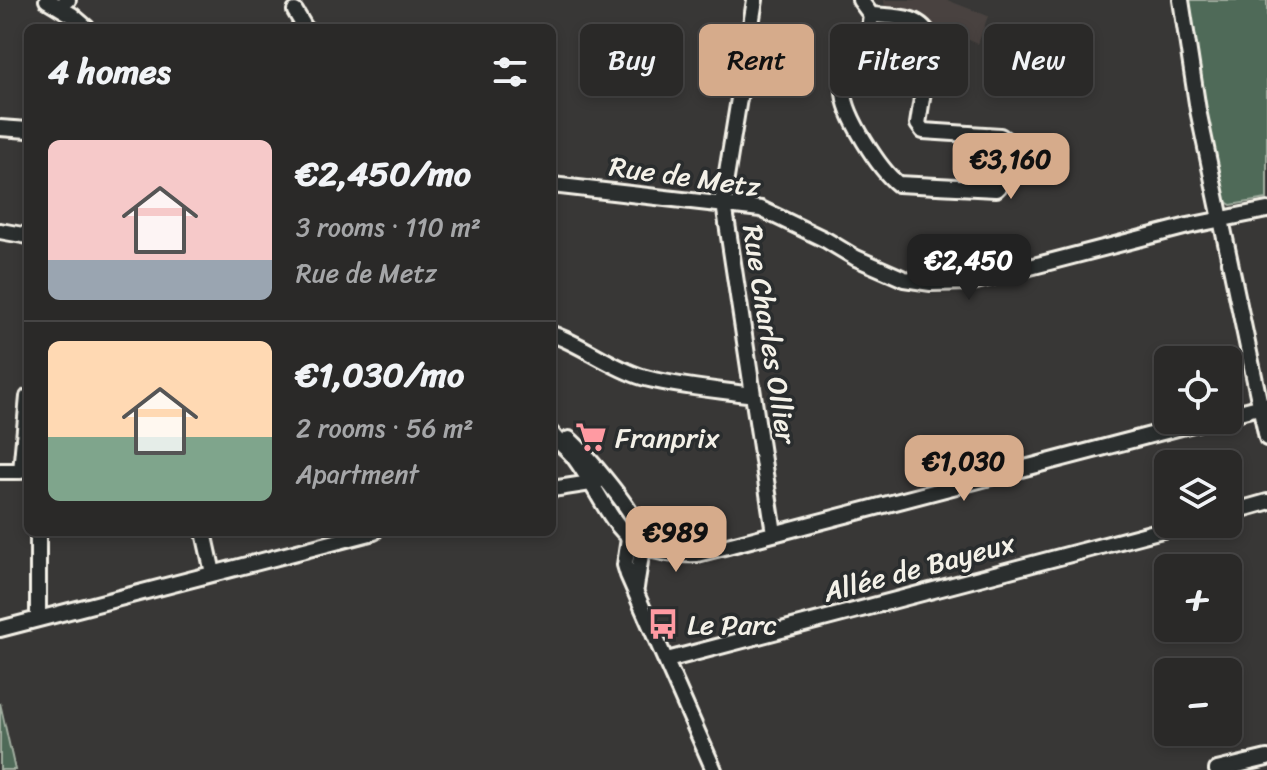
<!DOCTYPE html>
<html lang="en">
<head>
<meta charset="utf-8">
<style>
  :root { --surface:#2a2928; --page:#323130; --text:#f1f3f6; --muted:#a5a6a8; --line:#464545; --accent:#d6ab8b }
  body { margin:0; font-family:Sriracha,sans-serif; background:var(--page); color:var(--text); height:100vh; display:flex; flex-direction:column; font-size:30px; white-space:nowrap }
  * { box-sizing:border-box; margin:0 }
  p { font-size:26px; color:var(--muted) }
  .icon { flex:none; width:44px; height:44px; fill:none; stroke:currentColor; stroke-width:2; stroke-linecap:round; stroke-linejoin:round }
  .map { position:relative; flex:1; overflow:hidden }
  .sheet { position:absolute; left:24px; top:24px; width:532px; height:512px; display:flex; flex-direction:column; background:var(--surface); border-radius:12px; box-shadow:0 4px 12px #0003,0 0 0 2px var(--line) }
  .sheet>* { flex:none }
  .hud { position:absolute; left:580px; top:24px; width:566px; height:72px; display:flex; gap:16px }
  .buttons { position:absolute; left:1154px; top:346px; display:grid; gap:16px }
  .buttons a { display:grid; place-items:center; width:88px; height:88px; border-radius:12px; background:var(--surface); box-shadow:0 4px 12px #0003,0 0 0 2px var(--line); font-size:40px }
  .price { position:absolute; translate:-50% -68px; padding:0 18px; border-radius:16px; background:var(--accent); color:#111; font-size:26px; line-height:52px; filter:drop-shadow(0 2px 4px #0008) }
  .price::after { content:''; position:absolute; left:50%; top:48px; width:24px; height:18px; margin-left:-12px; background:inherit; clip-path:polygon(0 0,100% 0,50% 100%) }
  .price.current { background:#222; color:#fff }
  ul { padding:0; list-style:none }
  li { display:flex; align-items:center; gap:24px; height:200px; padding:0 24px }
  li+li { border-top:2px solid var(--line) }
  li span { display:grid; place-items:center; flex:none; width:224px; height:160px; border-radius:12px; color:#555 }
  li>.icon { margin-inline-start:auto }
  span .icon { width:96px; height:96px; fill:#fffc; stroke-width:1 }
  li b { font-size:34px }
  h2 { display:flex; justify-content:space-between; align-items:center; height:96px; padding:0 24px; font-size:34px }
  .pill { padding:0 28px; border-radius:12px; background:var(--surface); box-shadow:0 4px 12px #0003,0 0 0 2px var(--line); font-size:28px; line-height:72px }
  .pill.current { background:var(--accent); color:#111 }
  .map>svg:first-child { display:block }
</style>
</head>
<body>
<div class="map">
<svg width="1267" height="770" viewBox="0 0 1267 770">
  <rect width="100%" height="100%" fill="#383736"/>
  <filter id="ink" filterUnits="userSpaceOnUse"><feTurbulence type="fractalNoise" baseFrequency=".0125" numOctaves="2"/><feDisplacementMap in="SourceGraphic" scale="16" xChannelSelector="R" yChannelSelector="G"/><feConvolveMatrix kernelMatrix="1 2 1 2 8 2 1 2 1" color-interpolation-filters="sRGB"/></filter>
  <g filter="url(#ink)">
    <path fill="#494340" d="M884,0H947L988,16L978,44L932,23L885,10Z"/>
    <path fill="#4f6a59" stroke="#a2aea0" stroke-width="2" d="M1188,0H1267V199L1231,205L1223,200L1206,121Z
      M0,703L15,770H0Z"/>
    <g fill="none" stroke-linecap="round" stroke-linejoin="round">
      <defs>
        <path id="minor" d="M47,0L72,15L87,28
          M65,0H68
          M755,0L723,197L774,533
          M860,0L871,15C869,26 869,43 864,53C857,67 844,69 844,91C844,115 880,170 898,184L996,189C1013,174 1013,162 1007,141L1000,136L923,131L918,124L931,39C921,14 895,17 871,15
          M1181,0L1198,110L1267,438
          M295,11L305,28
          M0,128L28,130
          M552,185L761,209L826,240L856,258L904,279L931,283L972,282L1188,226L1267,210
          M0,231L28,236
          M552,334C583,345 610,367 642,377C672,386 720,390 753,395
          M1228,415L1266,405
          M552,434C558,443 567,448 574,457C614,511 615,559 697,554L1208,420
          M569,439C585,453 636,513 640,532C644,550 638,570 636,588
          M0,471H21L28,397
          M552,489L597,482
          M1228,513L1267,502
          M636,521L670,543L702,548
          M204,532L213,573
          M640,532L629,538L625,565L628,575L714,770
          M38,619V532
          M0,629L374,532
          M667,660L1185,524
          M1217,770L1267,758"/>
      </defs>
      <use href="#minor" stroke="#f4f1e8" stroke-width="20"/>
      <use href="#minor" stroke="#2a2d2e" stroke-width="14"/>
    </g>
  </g>
  <defs>
    <symbol id="supermarket-bare" viewBox="-9 -9 18 18"><path d="M-6-5.5h2.5l.6 2H6L4.5 2H-2.5L-4.4-4H-6ZM-1.5 3.2a1.3 1.3 0 1 0 .1 0ZM3 3.2a1.3 1.3 0 1 0 .1 0Z" fill="#ff9aa2" stroke="#2a2d2e" stroke-width="2.5" paint-order="stroke"/></symbol>
    <symbol id="bus-bare" viewBox="-9 -9 18 18"><path d="M-5-6H5V4H4V6H2V4H-2V6H-4V4H-5ZM-3.5-4V0h7V-4ZM-3.5 1.2v1.5H-2V1.2ZM2 1.2v1.5H3.5V1.2Z" fill="#ff9aa2" stroke="#2a2d2e" stroke-width="2.5" paint-order="stroke"/></symbol>
  </defs>
  <g fill-rule="evenodd">
    <use href="#supermarket-bare" x="569" y="415" width="44" height="44"/>
    <use href="#bus-bare" x="641" y="602" width="44" height="44"/>
  </g>
  <g text-anchor="middle" stroke-width="7" stroke-linejoin="round" paint-order="stroke">
    <g font-size="28" fill="#f4f1e8" stroke="#2a2d2e">
      <text transform="translate(685 176) rotate(8)" y="10">Rue de Metz</text>
      <text transform="translate(770 334) rotate(81)" y="10">Rue Charles Ollier</text>
      <text transform="translate(919 567) rotate(-15)" y="10">Allée de Bayeux</text>
    </g>
    <g font-size="28" fill="#f4f1e8" stroke="#2a2d2e" text-anchor="start">
      <text x="615" y="447">Franprix</text>
      <text x="687" y="634">Le Parc</text>
    </g>
  </g>
</svg>
<div class="buttons">
<a><svg class="icon" aria-label="locate" viewBox="0 0 24 24"><circle cx="12" cy="12" r="6"/><path d="M12 2v4M12 18v4M2 12h4M18 12h4"/></svg></a>
<a><svg class="icon" aria-label="layers" viewBox="0 0 24 24"><path d="M12 4l9 5-9 5-9-5zM3 14l9 5 9-5"/></svg></a>
<a>+</a>
<a>−</a>
</div>
<b class="price" style="left:1011px;top:201px">€3,160</b>
<b class="price current" style="left:969px;top:302px">€2,450</b>
<b class="price" style="left:964px;top:503px">€1,030</b>
<b class="price" style="left:676px;top:574px">€989</b>
<div class="hud">
<a class="pill">Buy</a>
<a class="pill current">Rent</a>
<a class="pill">Filters</a>
<a class="pill">New</a>
</div>
<section class="sheet">
<h2>4 homes<svg class="icon" aria-label="filters" viewBox="0 0 24 24"><path d="M4 7h16M4 17h16"/><circle cx="9" cy="7" r="2"/><circle cx="15" cy="17" r="2"/></svg></h2>
<ul>
<li><span style="background:linear-gradient(#f6c9c9 75%,#9aa5b1 0)"><svg class="icon" aria-label="home" viewBox="0 0 24 24"><path d="M3 11l9-7 9 7M6 9v11h12V9"/></svg></span><div><b>€2,450/mo</b><p>3 rooms · 110 m²</p><p>Rue de Metz</p></div></li>
<li><span style="background:linear-gradient(#ffd9b3 60%,#7fa58c 0)"><svg class="icon" aria-label="home" viewBox="0 0 24 24"><path d="M3 11l9-7 9 7M6 9v11h12V9"/></svg></span><div><b>€1,030/mo</b><p>2 rooms · 56 m²</p><p>Apartment</p></div></li>
</ul>
</section>
</div>
</body>
</html>
